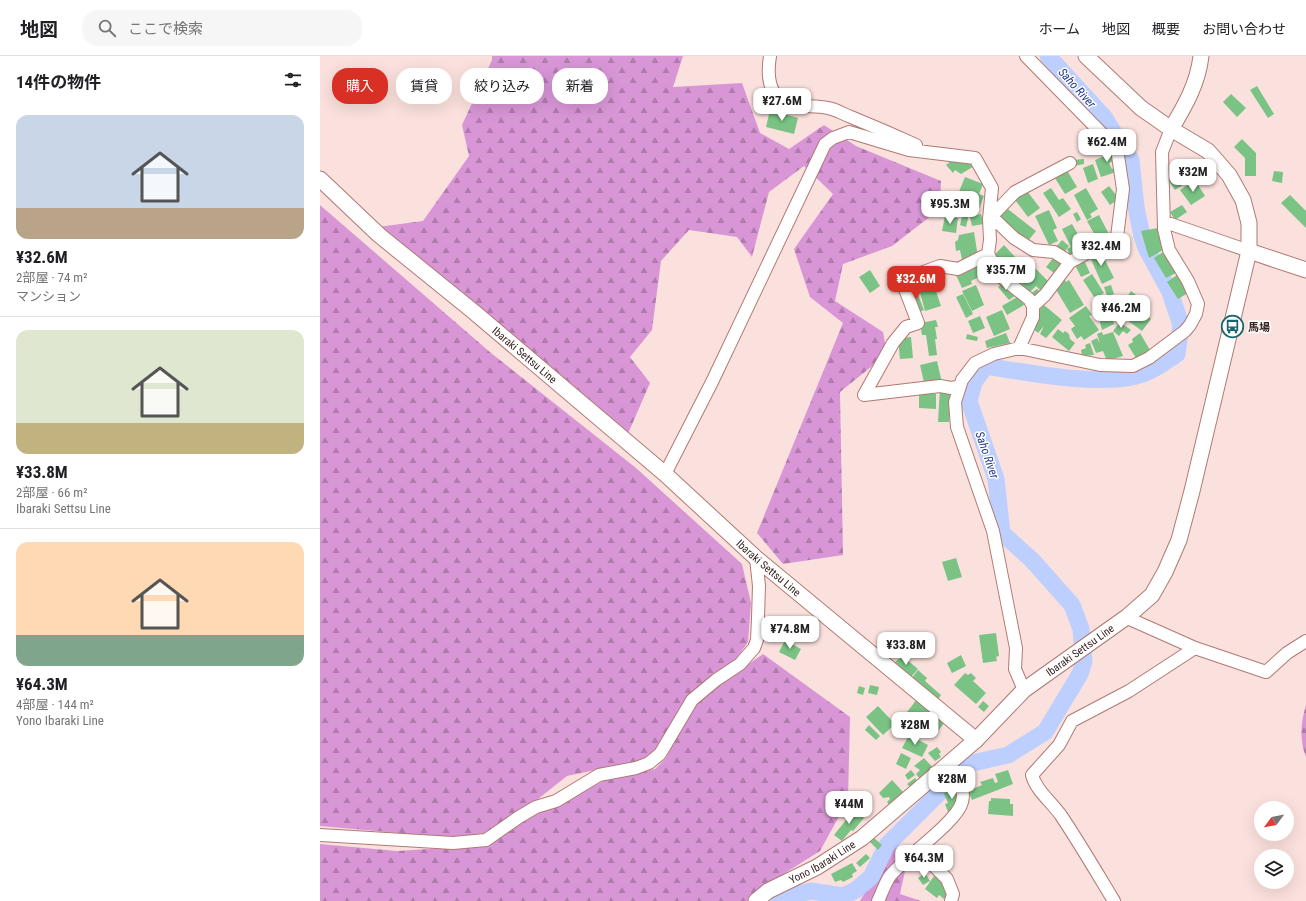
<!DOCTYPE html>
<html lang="ja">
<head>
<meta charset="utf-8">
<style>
  :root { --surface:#fff; --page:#f6f6f6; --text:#202124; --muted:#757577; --line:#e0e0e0; --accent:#d93025 }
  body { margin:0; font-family:"Roboto Condensed","Noto Sans JP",sans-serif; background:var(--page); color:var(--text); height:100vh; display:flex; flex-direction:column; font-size:15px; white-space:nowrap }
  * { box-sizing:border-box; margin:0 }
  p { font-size:13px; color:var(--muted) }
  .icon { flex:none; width:22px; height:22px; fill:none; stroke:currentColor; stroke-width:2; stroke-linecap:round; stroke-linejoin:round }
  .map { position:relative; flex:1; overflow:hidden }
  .panel { display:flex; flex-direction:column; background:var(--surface); width:320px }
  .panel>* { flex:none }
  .banner { position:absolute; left:12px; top:12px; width:380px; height:36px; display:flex; gap:8px }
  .needle { width:26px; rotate:238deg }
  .tools { position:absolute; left:934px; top:745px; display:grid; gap:8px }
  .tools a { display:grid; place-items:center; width:40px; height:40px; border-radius:50%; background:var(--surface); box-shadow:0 4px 16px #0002; font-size:20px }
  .price { position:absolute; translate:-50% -34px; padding:0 9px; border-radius:8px; background:#fff; color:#222; font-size:13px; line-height:26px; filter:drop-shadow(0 1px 2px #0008) }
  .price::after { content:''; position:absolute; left:50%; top:24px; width:12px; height:9px; margin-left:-6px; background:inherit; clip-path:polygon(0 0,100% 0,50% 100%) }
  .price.selected { background:var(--accent); color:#fff }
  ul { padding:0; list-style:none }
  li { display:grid; align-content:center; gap:8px; height:212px; padding:0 16px }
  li+li { border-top:1px solid var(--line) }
  li span { display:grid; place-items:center; height:124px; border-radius:12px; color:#555 }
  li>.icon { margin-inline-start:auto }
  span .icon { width:72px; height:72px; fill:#fffc; stroke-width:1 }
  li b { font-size:17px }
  h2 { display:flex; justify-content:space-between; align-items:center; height:48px; padding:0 16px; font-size:17px }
  .pill { padding:0 14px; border-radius:16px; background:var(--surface); box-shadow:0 4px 16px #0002; font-size:14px; line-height:36px }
  .pill.selected { background:var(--accent); color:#fff }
  header { display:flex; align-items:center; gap:24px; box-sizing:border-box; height:56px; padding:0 20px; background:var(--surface); border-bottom:1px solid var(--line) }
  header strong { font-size:19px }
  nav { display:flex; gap:22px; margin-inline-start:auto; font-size:14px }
  .search { width:280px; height:36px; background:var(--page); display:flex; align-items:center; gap:10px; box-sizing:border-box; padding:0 14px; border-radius:16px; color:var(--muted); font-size:15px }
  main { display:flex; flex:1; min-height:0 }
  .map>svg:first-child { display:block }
</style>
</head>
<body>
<header>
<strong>地図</strong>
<div class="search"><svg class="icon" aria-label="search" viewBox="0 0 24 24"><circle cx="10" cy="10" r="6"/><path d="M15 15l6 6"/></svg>ここで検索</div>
<nav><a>ホーム</a><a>地図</a><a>概要</a><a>お問い合わせ</a></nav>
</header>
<main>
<section class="panel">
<h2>14件の物件<svg class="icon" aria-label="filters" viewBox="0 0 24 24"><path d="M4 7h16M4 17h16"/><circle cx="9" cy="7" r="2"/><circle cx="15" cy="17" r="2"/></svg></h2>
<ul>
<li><span style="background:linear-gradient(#c9d6e8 75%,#b9a48a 0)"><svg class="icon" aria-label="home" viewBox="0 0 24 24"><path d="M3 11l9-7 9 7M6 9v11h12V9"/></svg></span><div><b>¥32.6M</b><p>2部屋 · 74 m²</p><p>マンション</p></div></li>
<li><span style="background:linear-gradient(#dfe7d0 75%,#c2b280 0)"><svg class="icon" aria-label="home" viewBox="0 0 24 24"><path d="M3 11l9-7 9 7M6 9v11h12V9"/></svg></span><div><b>¥33.8M</b><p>2部屋 · 66 m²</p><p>Ibaraki Settsu Line</p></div></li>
<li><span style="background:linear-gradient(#ffd9b3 75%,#7fa58c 0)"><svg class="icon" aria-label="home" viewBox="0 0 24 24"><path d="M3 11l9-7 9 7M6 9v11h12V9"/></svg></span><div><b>¥64.3M</b><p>4部屋 · 144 m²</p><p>Yono Ibaraki Line</p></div></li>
</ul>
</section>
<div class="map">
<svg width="986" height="845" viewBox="0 0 986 845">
  <defs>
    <pattern id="forest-firs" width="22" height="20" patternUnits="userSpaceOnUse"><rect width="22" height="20" fill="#d896d6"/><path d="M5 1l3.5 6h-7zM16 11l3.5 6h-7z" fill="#b07aad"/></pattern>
  </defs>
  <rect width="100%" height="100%" fill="#fbe1dd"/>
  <path fill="url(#forest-firs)" d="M172,0H363L353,31L422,27L440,77L469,93L504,69L536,90L621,125L620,153L572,190L523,208L515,245L563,276L567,298L520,336L523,499L463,508L437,477L523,267L490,241L474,193L513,138L484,110L449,136L432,201L417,181L369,174L341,205L332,274L310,301L330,327L307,380L58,171L103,165L149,100L142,69L172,4Z
    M0,149L171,297L316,412L422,508L431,547L428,586L416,603L393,619L329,701L314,706L247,720L218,743L164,777L134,782L0,770Z
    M443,598L530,661L528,744L500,795L446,829L429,845H0V788L77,795L170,789L204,764L220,755L238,750L283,725L335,713L346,702L369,658L378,646L400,628Z
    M986,649V701C979,684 981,665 986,649Z
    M575,783L585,815L580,838L601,845H540Z"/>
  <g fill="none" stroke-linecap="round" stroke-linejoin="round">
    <path stroke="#bccffe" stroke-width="17" d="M457,845L462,842L491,835L523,840L536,834L551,821L567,789L648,708L688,699L725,676L760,618L764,605L761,573L752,549L712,504L682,477L676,423L649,345L654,326L666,310C709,317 775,330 816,320C830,317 845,306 857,298L861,269L850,236L826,192L822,180L816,151L811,104L784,61L728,0"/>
  </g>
  <path fill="#7ac384" d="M937,30L954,58L948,62L930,34Z
    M911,38L926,52L917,61L903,46Z
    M450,54L478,62L474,78L446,71Z
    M922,83L936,97V120H925V102L914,91Z
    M794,92L798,103L789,107L792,113L794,112L796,116L781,121L775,104L787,99L786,95Z
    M636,101L656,109L641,118L635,114L633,117L626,109Z
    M764,103V108L754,110L753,104Z
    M879,104L886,116L874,124L866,112Z
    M773,108L778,123L768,127L763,112Z
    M745,111L757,131L745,138L733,119Z
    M865,113L872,123L855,134L849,125Z
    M954,115L963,116L962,127L952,125Z
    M645,121L663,128L659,138L664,140L657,158L634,148Z
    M875,124L885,140L871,149L860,134Z
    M789,130L799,143L790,149L781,136Z
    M731,132L739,144L743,142L751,153L739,161L723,137Z
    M766,132L778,153L770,158L772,161L767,164L754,139Z
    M707,135L720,152L708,161L695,144Z
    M970,139L986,155V172L961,147Z
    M862,149L867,156L855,164L850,156Z
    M684,150L716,175L708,185L677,160Z
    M729,154L737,172L733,174L738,185L729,189L715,160Z
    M643,156L649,158L646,171L640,169Z
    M757,156L761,163L757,166L753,158Z
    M661,158L664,168L652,170L650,161Z
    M779,159L790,180L781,184L778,180L776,181L767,165Z
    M625,160L638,162L636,177L622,175Z
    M752,168L767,194L751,202L747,193L751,191L742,173Z
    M838,172L843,194L829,202L821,175Z
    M654,176L658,201L642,204L640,194L636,195L635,186L638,184L639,179Z
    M742,184L749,190L744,197L736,191Z
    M684,189L698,204L684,218L672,201Z
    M780,194L794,222L782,228L769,199Z
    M843,196L856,217L846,222L834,202Z
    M704,201L730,227L722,236L716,230L710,236L690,216Z
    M734,201L746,209L738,220L726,211Z
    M665,203L676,221L666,226L656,208Z
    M764,204L770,217L761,221L755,209Z
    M655,208L661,220L651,225L652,228L642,232L635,217Z
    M617,213L619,221L612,223L621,250L605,255L596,221Z
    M550,214L560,230L550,237L539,221Z
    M772,218L784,237L779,240L778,239L774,241L763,224Z
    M857,219L868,237L858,243L847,226Z
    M744,222L746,226L749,224L764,249L750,257L735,232L740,230L738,226Z
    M684,226L695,240L689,244L678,231Z
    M656,229L664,249L652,255L642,235Z
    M791,229L794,238L787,240L784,231Z
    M595,231L604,254L597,257L588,234Z
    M717,233L723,237L714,244L710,238Z
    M811,235L821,243L815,251L831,263L822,275L800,259L809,247L805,244Z
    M643,238L653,258L646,262L636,241Z
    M699,240L704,249L687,259L682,250Z
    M784,243H788L794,268L782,274L774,245Z
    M724,249L742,264L726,282L720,278L724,270L718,277L711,271L714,260Z
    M766,250L772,259L769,260L779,274L764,284L761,280L757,283L751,273L755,270L749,262Z
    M682,254L690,273L674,280L666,261Z
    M660,260L665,272L653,277L648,265Z
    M616,264L618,271H615L617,283H615L617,299L609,300L606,279H602L600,267Z
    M800,266L811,274L807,278L803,275L799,280L793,275Z
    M738,273L743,277L745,275L749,278L750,283L755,287L749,295L732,281Z
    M782,276L783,279L793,276L803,300L787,305L783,295L776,297L771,285L777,282L780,287L777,278Z
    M686,277L690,287L667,292L665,285Z
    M820,277L830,294L816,302L808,289L813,286L812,283Z
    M647,278L658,281L657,285L646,283Z
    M591,281L593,302L580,303L578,282Z
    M770,287L774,299L762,300L761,294L766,292L765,289Z
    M617,305L622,327L605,331L600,309Z
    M620,332L630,333L629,366H618Z
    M599,338H616V353L599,352Z
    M636,502L642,521L628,525L622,506Z
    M676,577L679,600L676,601L677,605L663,607L659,579Z
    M465,584L481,593L475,604L459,596Z
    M585,598L587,602L586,603L598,613L591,621L574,607Z
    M641,599L646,610L632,617L627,607Z
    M598,614L607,622L605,625L621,639L617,645L591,623Z
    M645,617L648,619L651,617L656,622L653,625L666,637L656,648L634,629Z
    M550,629L559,631L557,639L548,637Z
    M539,630L545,632L543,639L537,637Z
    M597,643L625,666L615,679L587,656Z
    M663,645L669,650L664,656L658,651Z
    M558,650L575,668L563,679L546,661Z
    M549,669L560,680L556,684L545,674Z
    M589,679L608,689L602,701L582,692Z
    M617,691L621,696L619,698L621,701L615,705L608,697Z
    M581,697L591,702L586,713L576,708Z
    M604,702L615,714L600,723L596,718L600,714L594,710Z
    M591,714L595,719L588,724L585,719Z
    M688,714L693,728L652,744L648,735L662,729L660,726L673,722L675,727L678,726L675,718Z
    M595,722L599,727L592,733L587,728Z
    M572,724L584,737L570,750L567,746L570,743L569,741L563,742L559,737Z
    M635,731L641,745L637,753L628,756L625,748L628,747L624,738L627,734Z
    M671,742L690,743V748H693V760L668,758L669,745H671Z
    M534,754L544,762L533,775L531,774L522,785L514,779Z
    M554,782L562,789L558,794L550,786Z
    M546,798L550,802L540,811L536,807Z
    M532,807L537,815L532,818L533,821L523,826L521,824L515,826L511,818Z
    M605,817L610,825L603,829L598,822Z
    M614,820L627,830L629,836L624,843L619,839L617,842L605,833Z"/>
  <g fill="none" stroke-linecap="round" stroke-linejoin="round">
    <defs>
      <path id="minor" d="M450,0C448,12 447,32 458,41C472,54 490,48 508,52C515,53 523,58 531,61C553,70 574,79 596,89
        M706,0L797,93L803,133L797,181L750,206L725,239L713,250
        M671,160L694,182L713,194L734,196L750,206
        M669,163L695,136L750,107
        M845,166L929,195
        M668,198L680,220L709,243L713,250V261L699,292
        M345,418L392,326L505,88L513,82L529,76L589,94L655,102L672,132L669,163L670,184L668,198L638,213L620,210L590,221L585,233L598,267L586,271L573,287L544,339L620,330L631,332L640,330
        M808,560L812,564L875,592L946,616L967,597L986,585
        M704,634L695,613L696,592L673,475L637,371L635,346L642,324L655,307L674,298L699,292L780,309L813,310L829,302L865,275L870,269L876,258L878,248L868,225L849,194L844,173L842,96L851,73
        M0,779L133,787L166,784L199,761L216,751L236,745L279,719L316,712L329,707L340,698L372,644L396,624L420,608L434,592L437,584L438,562L439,530L436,502
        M598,794L627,823L633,838L631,845
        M558,845C562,837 565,827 570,820C585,801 637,766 642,746C646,731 636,718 627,708
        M794,845C777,817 760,788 742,761C733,747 716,735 712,719L739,689L752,665L809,635L875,592"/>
      <g id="major">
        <path d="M851,73C865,50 878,27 881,0"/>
        <path id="s1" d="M0,123L59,179L154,256L345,418L436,502L656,684"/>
        <path d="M929,195L986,214"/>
        <path id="s2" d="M436,845L448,835L497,811L542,782L656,684L704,634L808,560L832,539L845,516L859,484L872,435L929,195V167L923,144L909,119L888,95L851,73L821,52L766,0"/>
      </g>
    </defs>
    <use href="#minor" stroke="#b17972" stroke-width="14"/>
    <use href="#major" stroke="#b17972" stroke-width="17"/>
    <use href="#minor" stroke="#fff" stroke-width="12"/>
    <use href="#major" stroke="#fff" stroke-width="15"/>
  </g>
  <defs>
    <symbol id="bus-ring" viewBox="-11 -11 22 22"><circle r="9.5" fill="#fff" stroke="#18656e" stroke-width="1.5"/><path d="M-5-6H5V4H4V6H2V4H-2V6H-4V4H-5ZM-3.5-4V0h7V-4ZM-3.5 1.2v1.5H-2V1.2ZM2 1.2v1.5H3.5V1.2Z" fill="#18656e"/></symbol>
  </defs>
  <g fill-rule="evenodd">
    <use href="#bus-ring" x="900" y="258" width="25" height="25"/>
  </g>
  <g text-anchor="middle" stroke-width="3" stroke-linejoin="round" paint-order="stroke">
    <g font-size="11" font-weight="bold" fill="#3b2420" stroke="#fff" text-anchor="start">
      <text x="928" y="275">馬場</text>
    </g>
    <g font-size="11" fill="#3b2420" stroke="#fff">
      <text dy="4" stroke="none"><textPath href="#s1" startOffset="270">Ibaraki Settsu Line</textPath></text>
      <text dy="4" stroke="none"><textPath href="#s1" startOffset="594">Ibaraki Settsu Line</textPath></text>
      <text dy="4" stroke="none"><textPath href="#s2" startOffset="412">Ibaraki Settsu Line</textPath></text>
      <text dy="4" stroke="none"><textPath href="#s2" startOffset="77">Yono Ibaraki Line</textPath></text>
    </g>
    <g font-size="12" font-style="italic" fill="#21378d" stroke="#fff">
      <text transform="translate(757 32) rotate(48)" y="4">Saho River</text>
      <text transform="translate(667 399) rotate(71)" y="4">Saho River</text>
    </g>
  </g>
</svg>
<div class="tools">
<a><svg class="needle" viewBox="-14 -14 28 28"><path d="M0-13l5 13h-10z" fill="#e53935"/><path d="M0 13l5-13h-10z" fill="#757577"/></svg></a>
<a><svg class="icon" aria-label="layers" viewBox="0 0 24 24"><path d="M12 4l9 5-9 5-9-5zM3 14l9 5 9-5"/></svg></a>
</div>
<b class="price" style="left:462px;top:66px">¥27.6M</b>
<b class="price" style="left:787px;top:107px">¥62.4M</b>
<b class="price" style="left:873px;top:137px">¥32M</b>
<b class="price" style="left:630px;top:169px">¥95.3M</b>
<b class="price" style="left:781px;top:211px">¥32.4M</b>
<b class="price" style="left:686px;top:235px">¥35.7M</b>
<b class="price selected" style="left:596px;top:244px">¥32.6M</b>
<b class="price" style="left:801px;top:273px">¥46.2M</b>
<b class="price" style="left:470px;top:594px">¥74.8M</b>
<b class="price" style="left:586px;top:610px">¥33.8M</b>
<b class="price" style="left:595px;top:690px">¥28M</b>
<b class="price" style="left:632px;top:744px">¥28M</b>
<b class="price" style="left:529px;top:769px">¥44M</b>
<b class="price" style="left:604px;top:823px">¥64.3M</b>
<div class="banner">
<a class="pill selected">購入</a>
<a class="pill">賃貸</a>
<a class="pill">絞り込み</a>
<a class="pill">新着</a>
</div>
</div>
</main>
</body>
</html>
